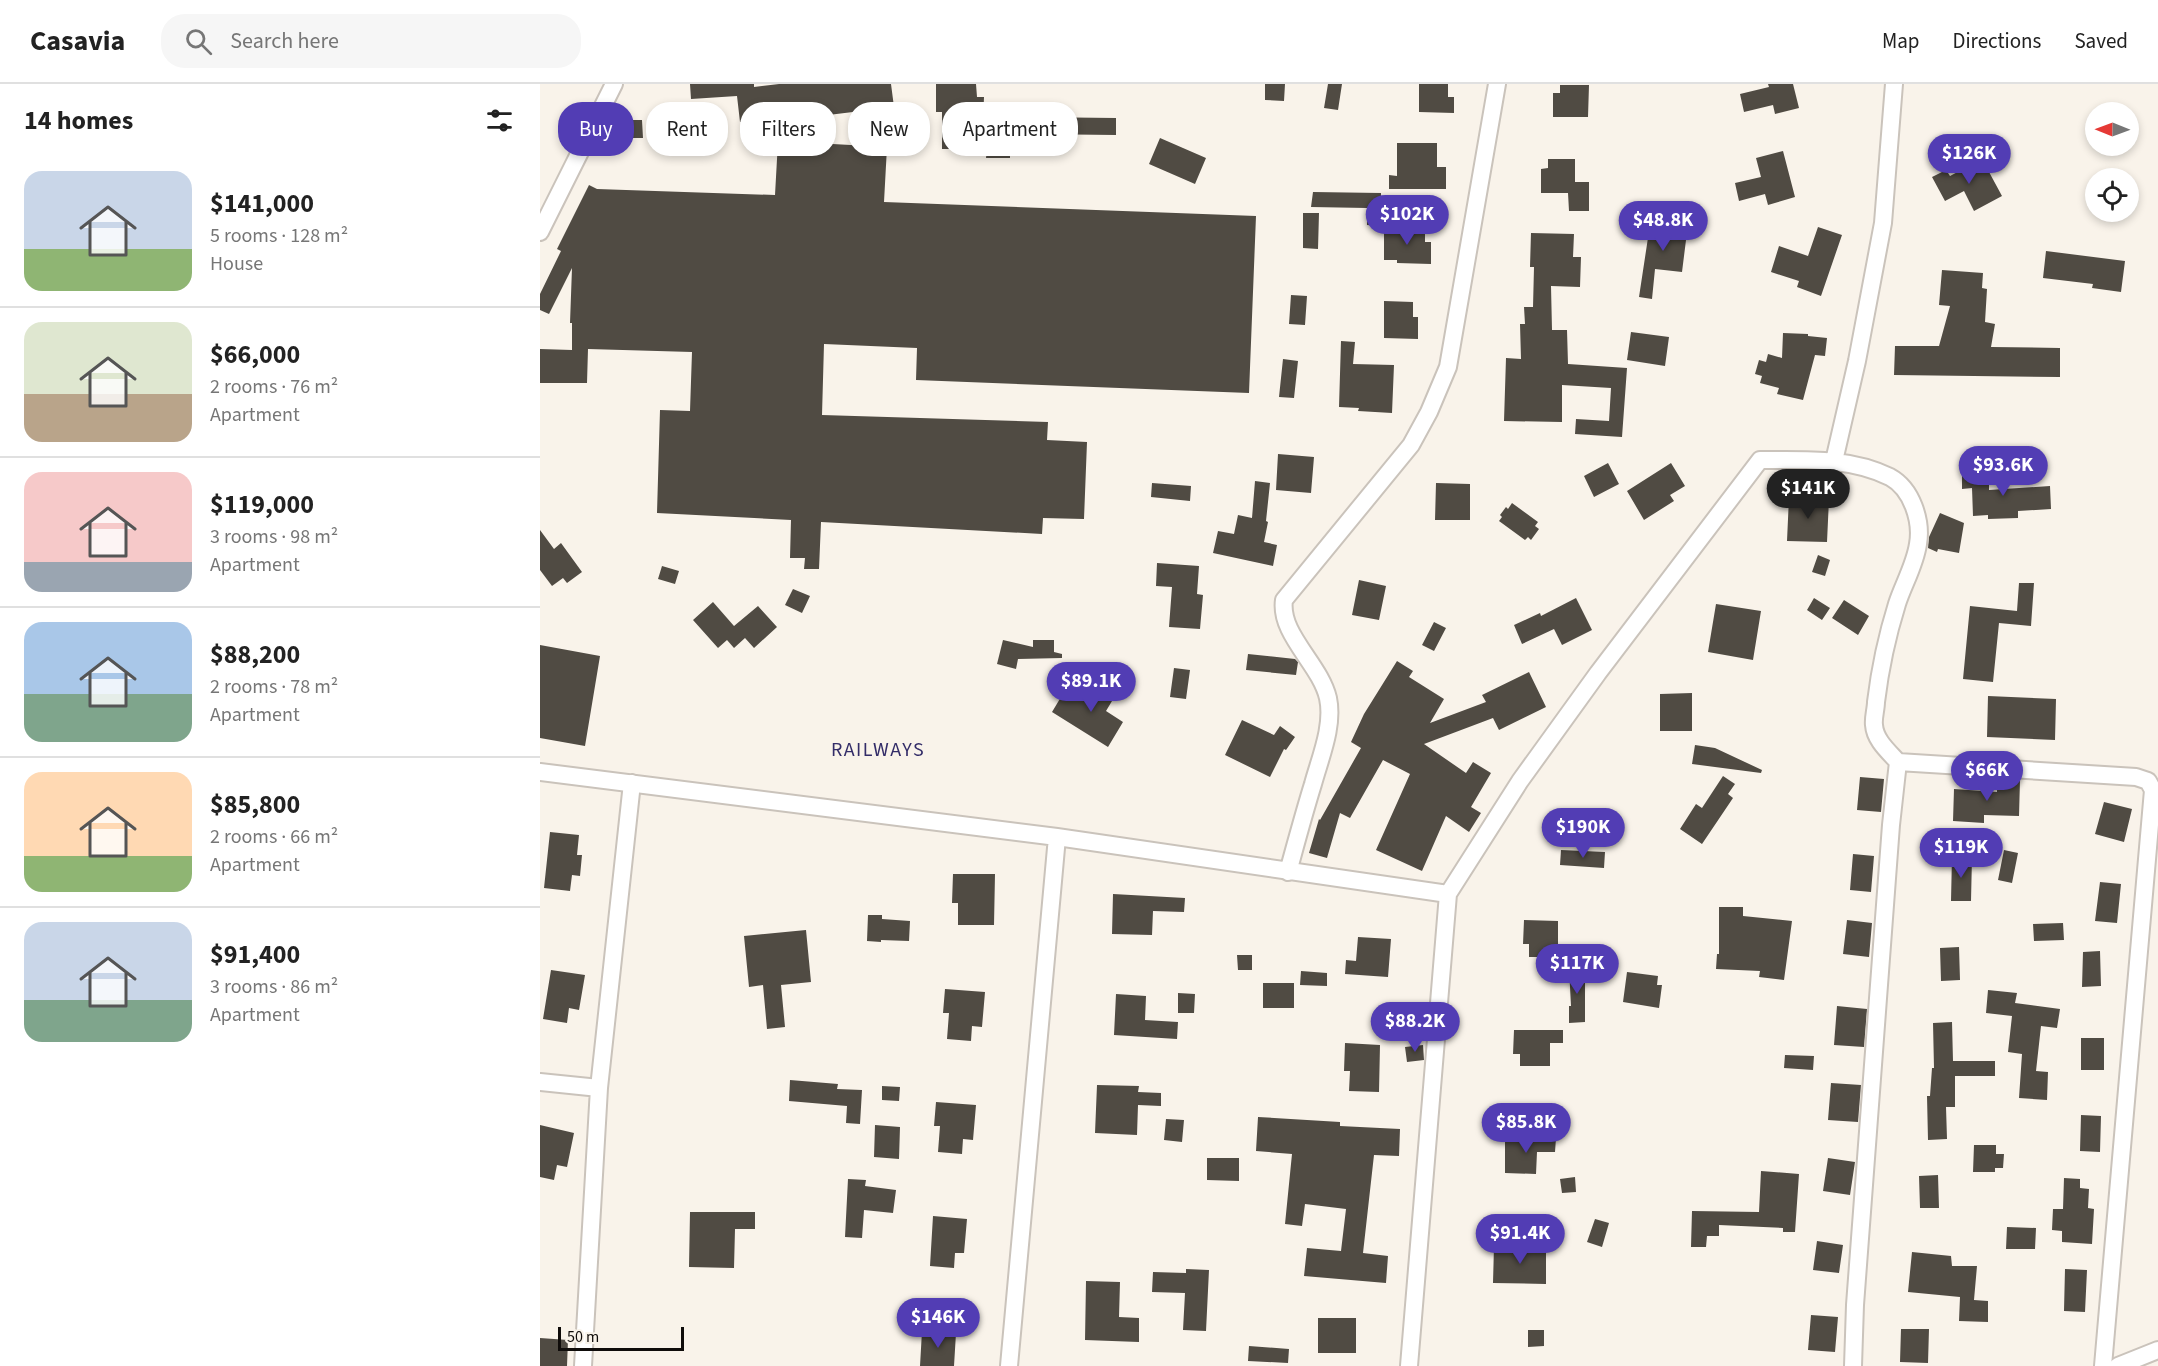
<!DOCTYPE html>
<html lang="en">
<head>
<meta charset="utf-8">
<style>
  :root { --surface:#fff; --page:#f6f6f6; --text:#222; --muted:#767676; --line:#e0e0e0; --accent:#523db4 }
  body { margin:0; font-family:"Source Sans 3",sans-serif; background:var(--page); color:var(--text); height:100vh; display:flex; flex-direction:column; font-size:22px; white-space:nowrap }
  * { box-sizing:border-box; margin:0 }
  p { font-size:20px; color:var(--muted) }
  .icon { flex:none; width:33px; height:33px; fill:none; stroke:currentColor; stroke-width:2; stroke-linecap:round; stroke-linejoin:round }
  .map { position:relative; flex:1; overflow:hidden }
  .sheet { display:flex; flex-direction:column; background:var(--surface); width:540px }
  .sheet>* { flex:none }
  .guide { position:absolute; left:18px; top:18px; width:570px; height:54px; display:flex; gap:12px }
  .needle { width:39px; rotate:271deg }
  .controls { position:absolute; left:1545px; top:18px; display:grid; gap:12px }
  .controls a { display:grid; place-items:center; width:54px; height:54px; border-radius:50%; background:var(--surface); box-shadow:0 3px 9px #0003; font-size:30px }
  .scale { position:absolute; left:18px; bottom:15px; width:126px; box-sizing:border-box; padding-left:6px; border:3px solid #0f0c0a; border-top:0; font-size:16px; line-height:21px; white-space:nowrap; color:#0f0c0a; -webkit-text-stroke:4px #f9f3ea; paint-order:stroke }
  .price { position:absolute; translate:-50% -51px; padding:0 14px; border-radius:21px; background:var(--accent); color:#fff; font-size:20px; line-height:39px; filter:drop-shadow(0 2px 3px #0008) }
  .price::after { content:''; position:absolute; left:50%; top:36px; width:18px; height:14px; margin-left:-9px; background:inherit; clip-path:polygon(0 0,100% 0,50% 100%) }
  .price.on { background:#222; color:#fff }
  ul { padding:0; list-style:none }
  li { display:flex; align-items:center; gap:18px; height:150px; padding:0 24px }
  li+li { border-top:2px solid var(--line) }
  li span { display:grid; place-items:center; flex:none; width:168px; height:120px; border-radius:18px; color:#555 }
  li>.icon { margin-inline-start:auto }
  span .icon { width:72px; height:72px; fill:#fffc; stroke-width:1 }
  li b { font-size:26px }
  h2 { display:flex; justify-content:space-between; align-items:center; height:72px; padding:0 24px; font-size:26px }
  .pill { padding:0 21px; border-radius:24px; background:var(--surface); box-shadow:0 3px 9px #0003; font-size:21px; line-height:54px }
  .pill.on { background:var(--accent); color:#fff }
  header { display:flex; align-items:center; gap:36px; box-sizing:border-box; height:84px; padding:0 30px; background:var(--surface); border-bottom:2px solid var(--line) }
  header strong { font-size:28px }
  nav { display:flex; gap:33px; margin-inline-start:auto; font-size:21px }
  .search { width:420px; height:54px; background:var(--page); display:flex; align-items:center; gap:15px; box-sizing:border-box; padding:0 21px; border-radius:24px; color:var(--muted); font-size:22px }
  main { display:flex; flex:1; min-height:0 }
  .map>svg:first-child { display:block }
</style>
</head>
<body>
<header>
<strong>Casavia</strong>
<div class="search"><svg class="icon" aria-label="search" viewBox="0 0 24 24"><circle cx="10" cy="10" r="6"/><path d="M15 15l6 6"/></svg>Search here</div>
<nav><a>Map</a><a>Directions</a><a>Saved</a></nav>
</header>
<main>
<section class="sheet">
<h2>14 homes<svg class="icon" aria-label="filters" viewBox="0 0 24 24"><path d="M4 7h16M4 17h16"/><circle cx="9" cy="7" r="2"/><circle cx="15" cy="17" r="2"/></svg></h2>
<ul>
<li><span style="background:linear-gradient(#c9d6e8 65%,#8fb573 0)"><svg class="icon" aria-label="home" viewBox="0 0 24 24"><path d="M3 11l9-7 9 7M6 9v11h12V9"/></svg></span><div><b>$141,000</b><p>5 rooms · 128 m²</p><p>House</p></div></li>
<li><span style="background:linear-gradient(#dfe7d0 60%,#b9a48a 0)"><svg class="icon" aria-label="home" viewBox="0 0 24 24"><path d="M3 11l9-7 9 7M6 9v11h12V9"/></svg></span><div><b>$66,000</b><p>2 rooms · 76 m²</p><p>Apartment</p></div></li>
<li><span style="background:linear-gradient(#f6c9c9 75%,#9aa5b1 0)"><svg class="icon" aria-label="home" viewBox="0 0 24 24"><path d="M3 11l9-7 9 7M6 9v11h12V9"/></svg></span><div><b>$119,000</b><p>3 rooms · 98 m²</p><p>Apartment</p></div></li>
<li><span style="background:linear-gradient(#a9c7e8 60%,#7fa58c 0)"><svg class="icon" aria-label="home" viewBox="0 0 24 24"><path d="M3 11l9-7 9 7M6 9v11h12V9"/></svg></span><div><b>$88,200</b><p>2 rooms · 78 m²</p><p>Apartment</p></div></li>
<li><span style="background:linear-gradient(#ffd9b3 70%,#8fb573 0)"><svg class="icon" aria-label="home" viewBox="0 0 24 24"><path d="M3 11l9-7 9 7M6 9v11h12V9"/></svg></span><div><b>$85,800</b><p>2 rooms · 66 m²</p><p>Apartment</p></div></li>
<li><span style="background:linear-gradient(#c9d6e8 65%,#7fa58c 0)"><svg class="icon" aria-label="home" viewBox="0 0 24 24"><path d="M3 11l9-7 9 7M6 9v11h12V9"/></svg></span><div><b>$91,400</b><p>3 rooms · 86 m²</p><p>Apartment</p></div></li>
</ul>
</section>
<div class="map">
<svg width="1618" height="1282" viewBox="0 0 1618 1282">
  <rect width="100%" height="100%" fill="#f9f3ea"/>
  <path fill="#504b43" d="M150,0H214V3L239,0H351L354,23L239,37V34L200,38L197,12L151,15Z
    M396,0H436L437,13H444L443,39H452V53H470V74H446L447,65H402V28H396Z
    M725,0H745L744,17L725,16Z
    M788,0H802L798,26L784,24Z
    M879,0H908V13H914V29L879,28Z
    M1228,0H1253L1259,24L1235,30L1233,21L1204,28L1200,10L1229,3Z
    M1020,1H1049L1048,33H1013V9H1020Z
    M489,33L576,34V51L489,50Z
    M84,36H102L103,54H84Z
    M620,54L666,74L655,100L609,80Z
    M238,57L347,63L344,118L716,132L709,309L376,296L377,264L284,260L282,331L508,338L507,356L547,358L544,435L503,434L502,450L281,438L279,485H264L265,474H250L251,436L117,429L120,326L150,327L152,268L48,265L47,299H0V265L32,266V239H30L32,184L9,230L0,226V210L21,167L17,165L49,101L57,105L235,111Z
    M857,59H897V83H906V105H849V91L857,92Z
    M1243,67L1255,113L1228,121L1225,110L1199,117L1195,99L1221,93L1216,74Z
    M1008,75H1035V98H1049V127H1029L1028,109H1001V85L1008,84Z
    M1442,75L1462,112L1434,127L1424,107L1405,117L1392,93L1406,86L1410,92Z
    M773,108L841,109V142L827,141V124L771,123Z
    M763,129H779L778,165L763,164Z
    M1111,134L1148,140L1142,188L1115,185L1112,215L1099,213Z
    M1278,143L1302,151L1281,212L1257,203L1259,197L1231,188L1239,162L1268,172Z
    M844,144L885,145V158H891V180L857,179V176H844Z
    M991,149L1034,150L1033,173H1041L1040,203L1011,202L1012,246H1027L1028,280L1087,284L1082,353L1035,350L1036,335L1069,337L1071,304L1022,301V338L964,337L966,274L981,275L980,240H985L984,223H993L994,183H990Z
    M1506,167L1585,177L1581,208L1552,204L1553,200L1503,194Z
    M1402,186L1443,189L1442,204L1447,205L1445,238L1455,240L1451,263L1520,264V293L1354,291L1355,262H1399L1410,222L1399,221Z
    M751,211L767,212L765,241L749,240Z
    M844,217L873,218V233H878V255L844,254Z
    M1091,248L1129,253L1125,282L1087,276Z
    M1243,249L1268,250V252L1287,254L1285,272L1275,271L1263,316L1237,310L1239,304L1220,299L1222,292L1215,290L1219,276L1226,278L1228,270L1242,274Z
    M801,257L815,258L813,280L854,281L852,329L818,327L819,324L799,323Z
    M743,275L758,277L754,314L739,313Z
    M738,370L774,373L771,409L736,406Z
    M1068,379L1079,400L1054,413L1044,392Z
    M1131,379L1145,402L1130,411L1134,417L1104,436L1087,407Z
    M1422,386H1449V406L1510,402L1511,425L1478,427V434L1448,435V431L1433,432L1432,404L1422,405Z
    M715,397L730,399L726,437L728,438L724,458L737,461L733,482L673,469L678,447L694,450L698,431L712,434Z
    M612,399L651,402L650,417L611,413Z
    M896,399L930,400V436H895Z
    M1249,413L1289,415L1287,458L1247,457Z
    M972,419L998,438L995,442L999,445L991,456L988,453L985,456L959,437L962,433L960,431L966,423L968,425Z
    M1400,429L1424,439L1419,469L1398,465L1397,468L1388,464L1389,453Z
    M0,446L14,465L21,459L42,488L27,499L23,494L12,502L0,486Z
    M1278,471L1290,476L1285,492L1272,488Z
    M617,479L659,482L657,510L663,511L660,545L629,543L632,503L616,502Z
    M122,482L139,487L135,500L118,495Z
    M819,496L846,502L839,536L812,531Z
    M1479,499H1494L1491,542L1459,539L1453,598L1423,595L1430,522L1477,527Z
    M253,505L270,512L262,529L245,521Z
    M1036,514L1052,546L1022,561L1014,545L982,560L974,541L1000,529L1001,532Z
    M1274,514L1290,524L1282,536L1267,526Z
    M1304,516L1329,532L1318,551L1292,534Z
    M173,518L194,542L218,522L237,543L214,564L205,554L194,564L187,556L178,564L153,536Z
    M1176,520L1221,527L1213,576L1168,568Z
    M894,538L906,544L894,567L882,561Z
    M463,556L493,563V556H514V568L522,570V574L478,575L476,585L457,580Z
    M0,561L60,572L45,662L0,654Z
    M708,570L755,575L758,578L756,591L706,586Z
    M857,577L873,587L869,593L904,615L890,639L946,618L942,611L989,588L1006,623L959,646L953,634L884,660L926,689L933,678L951,689L931,723L941,729L929,748L906,732L882,787L836,766L870,690L843,676L810,734L800,729L787,774L769,769L779,735L780,736L821,664L811,658L824,630Z
    M634,584L650,586L646,615L630,613Z
    M563,597L578,607L566,627L583,638L568,663L512,628L524,608L532,614L537,606L551,615Z
    M1152,609V647H1120V610Z
    M1448,612L1516,615L1515,656L1447,653Z
    M702,636L734,651L740,642L755,653L746,666L744,665L730,693L685,671Z
    M1155,661L1175,664L1222,686L1221,689L1152,680Z
    M1183,692L1195,700L1188,710L1193,714L1162,760L1140,745L1156,720L1162,724Z
    M1320,693L1344,695L1341,728L1317,726Z
    M1457,695L1480,696L1479,732L1444,731V739L1413,737L1414,705L1457,708Z
    M1564,718L1592,725L1584,758L1555,750Z
    M10,748L39,751L37,771H42L40,792L32,791L30,807L4,804Z
    M1021,766L1065,768L1064,784L1020,781Z
    M1464,766L1478,769L1472,799L1458,796Z
    M1313,770L1334,772L1331,808L1310,806Z
    M1412,772L1432,773L1431,817H1411Z
    M413,790H455L454,841H418V819H412Z
    M1560,798L1581,800L1577,839L1555,837Z
    M573,810L645,814L644,828L613,827L612,851L572,850Z
    M1179,823H1203V832L1252,837L1244,896L1219,893L1220,887L1176,885L1177,870H1179Z
    M328,831H342V835L370,837L369,857L341,856V858L327,857Z
    M984,836L1018,837V873H989V860H983Z
    M1307,836L1332,839L1329,873L1303,870Z
    M1523,839L1524,856L1494,857L1493,840Z
    M266,846L271,898L241,901L245,943L227,945L223,901L209,903L204,852Z
    M818,853L851,855L848,893L805,890L806,876L816,877Z
    M1419,863L1420,896L1401,897L1400,864Z
    M1560,867L1561,902L1542,903L1543,868Z
    M697,871H712V886H698Z
    M1045,883V938L1029,939V922H1031L1029,884Z
    M11,886L45,891L39,926L29,924L27,939L3,935Z
    M761,887L787,889V902L760,901Z
    M1087,888L1118,892L1117,901H1122L1119,924L1083,918Z
    M723,899H754V924H723Z
    M405,905L445,908L442,943L432,942L431,957L407,955L409,929H403Z
    M1448,906L1477,909L1475,919L1520,925L1517,944L1501,942L1496,987L1508,988L1507,1016L1479,1014L1482,970L1468,968L1472,932L1446,929Z
    M638,909L655,910L654,929H638Z
    M576,910L606,912L605,936L638,938L637,955L574,951Z
    M1297,922L1327,925L1324,963L1294,961Z
    M1412,938L1413,977H1455V992H1415V1023H1406L1407,1055L1388,1056L1387,1012H1390L1392,984H1394L1393,939Z
    M974,946H1023V959H1010V982H980V970H973Z
    M1541,954H1564V986H1541Z
    M805,959L840,961L839,1008L809,1007L810,987H804Z
    M883,961L884,976L867,978L865,963Z
    M1245,971L1274,972L1273,986L1244,984Z
    M250,996L298,1000L297,1005L322,1006L320,1040L306,1039L307,1022L249,1017Z
    M1291,999L1321,1001L1318,1038L1288,1036Z
    M557,1001L599,1002L598,1008L621,1009V1022L598,1021L597,1051L555,1049Z
    M342,1002L360,1003L359,1017L342,1016Z
    M396,1018L436,1021L433,1056L423,1055L422,1070L398,1068L400,1042H394Z
    M1541,1031L1561,1032L1560,1068L1540,1067Z
    M718,1033L800,1038V1042L860,1045L859,1072L834,1071L823,1169L848,1172L846,1199L764,1192L767,1164L801,1167L806,1125L765,1120L762,1142L745,1140L752,1070L716,1067Z
    M626,1035L644,1036L642,1058L624,1056Z
    M0,1041L34,1049L27,1083L17,1081L14,1096L0,1093Z
    M335,1041L360,1043L359,1075L334,1073Z
    M965,1054H1016L1015,1068H997L996,1090L965,1089Z
    M1434,1061H1456V1070H1464L1463,1084H1455V1088H1433Z
    M667,1074H699V1097L667,1096Z
    M1288,1074L1315,1078L1310,1111L1283,1107Z
    M1221,1087L1259,1090L1255,1148H1243V1144L1179,1141V1152H1167L1166,1163H1151L1152,1127L1219,1128Z
    M1398,1091L1399,1124H1380L1379,1092Z
    M1035,1093L1036,1108L1022,1109L1020,1095Z
    M1524,1094L1540,1095V1104L1549,1105L1548,1124L1554,1125L1552,1160L1522,1158V1147L1512,1146L1513,1125H1523Z
    M308,1095L326,1096L325,1102L356,1106L353,1129L324,1126L322,1154L305,1153Z
    M150,1128H215V1145H195L194,1184L149,1183Z
    M393,1132L427,1135L424,1169H415L414,1184L390,1182Z
    M1055,1135L1069,1139L1062,1163L1047,1158Z
    M1467,1143L1496,1144L1495,1165H1466Z
    M997,1146L1013,1147L1012,1163L997,1162Z
    M1277,1157L1303,1161L1299,1189L1273,1186Z
    M954,1162L1006,1163V1200L953,1199Z
    M1372,1168L1411,1172L1412,1182H1437L1434,1216L1448,1217V1238L1419,1237L1420,1213L1368,1208Z
    M646,1185L669,1186L666,1247L643,1246L645,1209L612,1208L613,1188L646,1189Z
    M1525,1185L1547,1186L1545,1228L1524,1227Z
    M546,1197L580,1198L579,1233L599,1234V1258L545,1256Z
    M1271,1231L1298,1233L1295,1268L1268,1266Z
    M778,1234H816V1269H778Z
    M1361,1245H1389L1388,1279L1360,1278Z
    M988,1246H1004V1262L988,1263Z
    M382,1247L416,1249L414,1282H380Z
    M0,1254L28,1256L27,1282H0Z
    M709,1262L749,1265L748,1279L708,1277Z"/>
  <g fill="none" stroke-linecap="round" stroke-linejoin="round">
    <defs>
      <path id="minor" d="M0,148L74,0
        M1294,377L1317,277L1343,139L1354,0
        M0,688L517,753L908,810
        M748,788C756,759 764,729 773,700C780,674 794,642 788,614C780,580 739,550 744,516L871,361L889,328L908,283L957,0
        M0,998L59,1004
        M43,1282L59,1004L92,699
        M469,1282L517,753
        M869,1282L908,810L980,697L1058,589L1220,376C1263,376 1310,373 1350,393C1372,405 1382,437 1378,460C1375,481 1363,501 1357,520C1347,552 1340,585 1336,618C1336,625 1333,634 1334,641C1335,656 1348,667 1358,678L1596,693L1608,697L1613,706L1563,1282
        M1313,1282L1315,1221L1351,741L1358,678
        M1578,1282L1618,1266"/>
    </defs>
    <use href="#minor" stroke="#cac3bb" stroke-width="20"/>
    <use href="#minor" stroke="#fff" stroke-width="16"/>
  </g>
  <g text-anchor="middle" stroke-width="6" stroke-linejoin="round" paint-order="stroke">
    <g font-size="20" letter-spacing="1.5" fill="#332c68" stroke="#f9f3ea">
      <text x="338" y="672">RAILWAYS</text>
    </g>
  </g>
</svg>
<div class="controls">
<a><svg class="needle" viewBox="-14 -14 28 28"><path d="M0-13l5 13h-10z" fill="#e53935"/><path d="M0 13l5-13h-10z" fill="#767676"/></svg></a>
<a><svg class="icon" aria-label="locate" viewBox="0 0 24 24"><circle cx="12" cy="12" r="6"/><path d="M12 2v4M12 18v4M2 12h4M18 12h4"/></svg></a>
</div>
<div class="scale">50 m</div>
<b class="price" style="left:1429px;top:101px">$126K</b>
<b class="price" style="left:867px;top:162px">$102K</b>
<b class="price" style="left:1123px;top:168px">$48.8K</b>
<b class="price" style="left:1463px;top:413px">$93.6K</b>
<b class="price on" style="left:1268px;top:436px">$141K</b>
<b class="price" style="left:551px;top:629px">$89.1K</b>
<b class="price" style="left:1447px;top:718px">$66K</b>
<b class="price" style="left:1043px;top:775px">$190K</b>
<b class="price" style="left:1421px;top:795px">$119K</b>
<b class="price" style="left:1037px;top:911px">$117K</b>
<b class="price" style="left:875px;top:969px">$88.2K</b>
<b class="price" style="left:986px;top:1070px">$85.8K</b>
<b class="price" style="left:980px;top:1181px">$91.4K</b>
<b class="price" style="left:398px;top:1265px">$146K</b>
<div class="guide">
<a class="pill on">Buy</a>
<a class="pill">Rent</a>
<a class="pill">Filters</a>
<a class="pill">New</a>
<a class="pill">Apartment</a>
</div>
</div>
</main>
</body>
</html>
